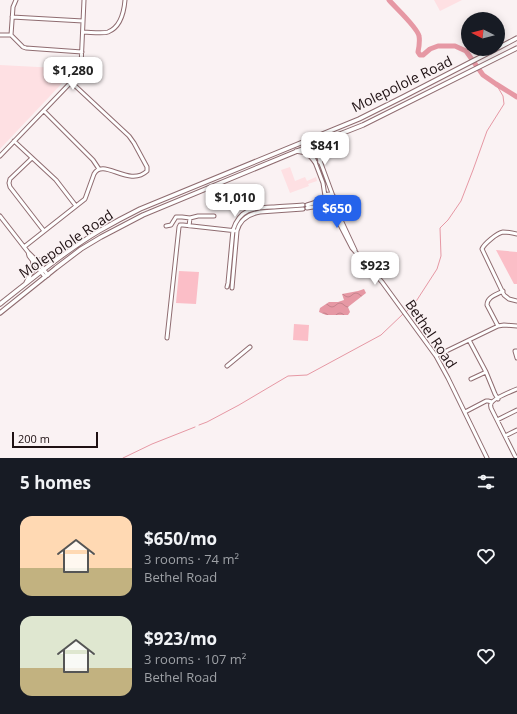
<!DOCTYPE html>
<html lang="en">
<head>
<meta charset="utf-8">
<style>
  :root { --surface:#171b24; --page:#20242c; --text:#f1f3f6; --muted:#9ea1a6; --accent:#2563eb }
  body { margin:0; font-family:"Open Sans",sans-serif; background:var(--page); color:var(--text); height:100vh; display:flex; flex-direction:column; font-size:15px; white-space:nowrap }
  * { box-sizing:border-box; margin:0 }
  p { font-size:13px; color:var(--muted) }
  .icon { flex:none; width:22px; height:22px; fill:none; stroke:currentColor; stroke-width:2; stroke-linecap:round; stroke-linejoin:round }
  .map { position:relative; height:458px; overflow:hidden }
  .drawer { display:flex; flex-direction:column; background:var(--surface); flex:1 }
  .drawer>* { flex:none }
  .needle { width:26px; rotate:276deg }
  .controls { position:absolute; left:461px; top:12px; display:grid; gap:8px }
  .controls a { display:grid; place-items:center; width:44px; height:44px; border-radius:50%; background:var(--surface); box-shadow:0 2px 10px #0003; font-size:20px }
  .scale { position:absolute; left:12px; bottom:10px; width:86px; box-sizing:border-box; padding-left:4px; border:2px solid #1f1113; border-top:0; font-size:11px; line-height:14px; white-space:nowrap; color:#1f1113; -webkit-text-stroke:3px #faf2f3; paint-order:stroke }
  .price { position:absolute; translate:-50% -34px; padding:0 9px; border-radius:8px; background:#fff; color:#222; font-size:13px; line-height:26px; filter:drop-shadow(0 1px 2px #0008) }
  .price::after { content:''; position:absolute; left:50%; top:24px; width:12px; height:9px; margin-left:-6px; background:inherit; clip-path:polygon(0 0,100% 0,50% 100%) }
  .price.current { background:var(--accent); color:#fff }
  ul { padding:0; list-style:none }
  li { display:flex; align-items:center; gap:12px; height:100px; padding:0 20px }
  li span { display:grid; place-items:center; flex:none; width:112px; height:80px; border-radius:12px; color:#555 }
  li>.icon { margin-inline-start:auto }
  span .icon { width:48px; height:48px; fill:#fffc; stroke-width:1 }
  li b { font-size:17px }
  h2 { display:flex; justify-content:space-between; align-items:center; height:48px; padding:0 20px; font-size:17px }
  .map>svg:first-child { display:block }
</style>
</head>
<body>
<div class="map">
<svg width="517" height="458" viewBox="0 0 517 458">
  <defs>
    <pattern id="water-waves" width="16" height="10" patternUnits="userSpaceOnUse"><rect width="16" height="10" fill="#e698a4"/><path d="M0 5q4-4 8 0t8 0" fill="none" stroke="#c5828c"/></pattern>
  </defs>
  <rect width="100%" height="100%" fill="#faf2f3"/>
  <path fill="#fee0e3" d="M434,0H462L440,11Z
    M0,65L57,68L67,78L0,149Z
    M290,167L295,181L305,177L307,181L316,177L317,181L308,184L309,186L290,193L281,170Z"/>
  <path fill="#fbbec7" d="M496,250L517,252V284H514Z
    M179,271L199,272L196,304L176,303Z
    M294,324L309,325L308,341L293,340Z"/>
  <path fill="url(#water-waves)" d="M364,289L366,293L348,307L350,312L348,315H326L319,312L320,308L329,302H338L344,300L342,294L358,291Z"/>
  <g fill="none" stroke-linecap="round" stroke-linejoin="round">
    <path stroke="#e698a4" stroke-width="1" d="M406,312L415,303L437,269L441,256L440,228L448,220L461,201L473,170L487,131L504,104L503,96L496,84
      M199,425L207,422L239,405L288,376L307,375L381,335L403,314
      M123,458L152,444L195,427"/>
    <path stroke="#e698a4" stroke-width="5" d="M389,0C395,7 418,28 419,36C420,41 419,47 418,52L420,55H423L430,49L438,46H455L466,51L483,75L496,84L517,97"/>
    <defs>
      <path id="minor" d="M12,17L83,21
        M83,32C90,32 102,34 108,32C121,27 124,12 125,0
        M0,35H11
        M11,35L23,47L26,48L82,52
        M11,35L13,7L16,0
        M44,111L93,160L99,169
        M312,139L333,196
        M14,141L56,180L76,206
        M307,141L323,183L325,196
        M0,156L77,76L80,72L81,66L84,0
        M32,158L10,179L9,183L10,187L44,231
        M323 200a6 6 0 1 1 12 0a6 6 0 1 1-12 0Z
        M335,201L341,220L355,250
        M307,205L323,200
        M327,206L338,221L352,248L382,282L436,356L448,378L487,458
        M307,208L325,205
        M0,216L28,252L36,260L48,275
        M166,226L171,225L176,217H182L190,218
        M189,226L190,218L198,216H214
        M517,234C513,233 508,232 503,232C497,233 484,244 482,249L504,295L509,299L517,301
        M24,247L85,199L94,174C103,157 129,188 147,171V167L134,143L129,136L71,82
        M28,252L29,256L45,277
        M227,287L228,283L233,230C240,208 254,208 274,207C283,206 293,206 303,205
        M232,288L237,231C240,219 249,214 260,212L303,209
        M498,326L487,305C487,297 496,295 503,291
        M167,338L179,227L180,225H183L237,231
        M469,340L486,372L495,394L498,399
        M517,351H515L517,358
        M436,356L498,326L504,325L517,326
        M227,366L250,347
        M471,379L486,372
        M517,389C512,391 492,399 491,404C490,405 491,406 491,408L505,436L517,430
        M465,412L486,401H488L492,402
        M497,420L517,410
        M505,436L515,456L517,458"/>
      <path id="major" d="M498,48L517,38
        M296,151C307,152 309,154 315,162
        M320,162C322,152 325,144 334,138
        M36,260L46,261L58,258
        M26,283L32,271L33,262
        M0,304C32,279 64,252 99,231C113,223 126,216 140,209L359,119L403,97L496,49
        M0,313L56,268L81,249L101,237L143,215L307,147L363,125L517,48"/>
    </defs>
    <use href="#minor" stroke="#8f6c70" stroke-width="5"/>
    <use href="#major" stroke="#8f6c70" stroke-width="5.5"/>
    <use href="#minor" stroke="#fff" stroke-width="3"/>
    <use href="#major" stroke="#fff" stroke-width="3.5"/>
  </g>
  <g text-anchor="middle" stroke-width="3" stroke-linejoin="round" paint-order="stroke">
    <g font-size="14" fill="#1f1113" stroke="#faf2f3">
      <text transform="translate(402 84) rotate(-26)" y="5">Molepolole Road</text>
      <text transform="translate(66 244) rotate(-34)" y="5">Molepolole Road</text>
      <text transform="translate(431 334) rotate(56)" y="5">Bethel Road</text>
    </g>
  </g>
</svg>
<div class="controls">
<a><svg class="needle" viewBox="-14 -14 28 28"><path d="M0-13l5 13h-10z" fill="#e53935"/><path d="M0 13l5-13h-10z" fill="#9ea1a6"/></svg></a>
</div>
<div class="scale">200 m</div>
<b class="price" style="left:73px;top:91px">$1,280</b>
<b class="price" style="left:325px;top:166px">$841</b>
<b class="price" style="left:235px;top:218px">$1,010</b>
<b class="price current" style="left:337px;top:229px">$650</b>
<b class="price" style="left:375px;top:286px">$923</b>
</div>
<section class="drawer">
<h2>5 homes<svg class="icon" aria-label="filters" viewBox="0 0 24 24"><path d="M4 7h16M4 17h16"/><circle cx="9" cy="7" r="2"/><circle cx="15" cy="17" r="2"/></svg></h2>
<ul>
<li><span style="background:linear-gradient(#ffd9b3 65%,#c2b280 0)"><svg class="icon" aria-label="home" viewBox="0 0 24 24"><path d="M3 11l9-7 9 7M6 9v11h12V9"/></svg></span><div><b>$650/mo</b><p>3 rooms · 74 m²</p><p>Bethel Road</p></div><svg class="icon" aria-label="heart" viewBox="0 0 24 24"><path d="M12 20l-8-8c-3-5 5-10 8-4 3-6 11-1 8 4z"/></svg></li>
<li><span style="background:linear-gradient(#dfe7d0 65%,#c2b280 0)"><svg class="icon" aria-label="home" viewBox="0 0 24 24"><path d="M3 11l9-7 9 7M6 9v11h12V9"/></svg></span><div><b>$923/mo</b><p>3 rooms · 107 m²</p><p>Bethel Road</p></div><svg class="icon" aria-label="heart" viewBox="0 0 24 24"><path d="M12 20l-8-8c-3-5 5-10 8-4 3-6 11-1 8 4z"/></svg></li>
</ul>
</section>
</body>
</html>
